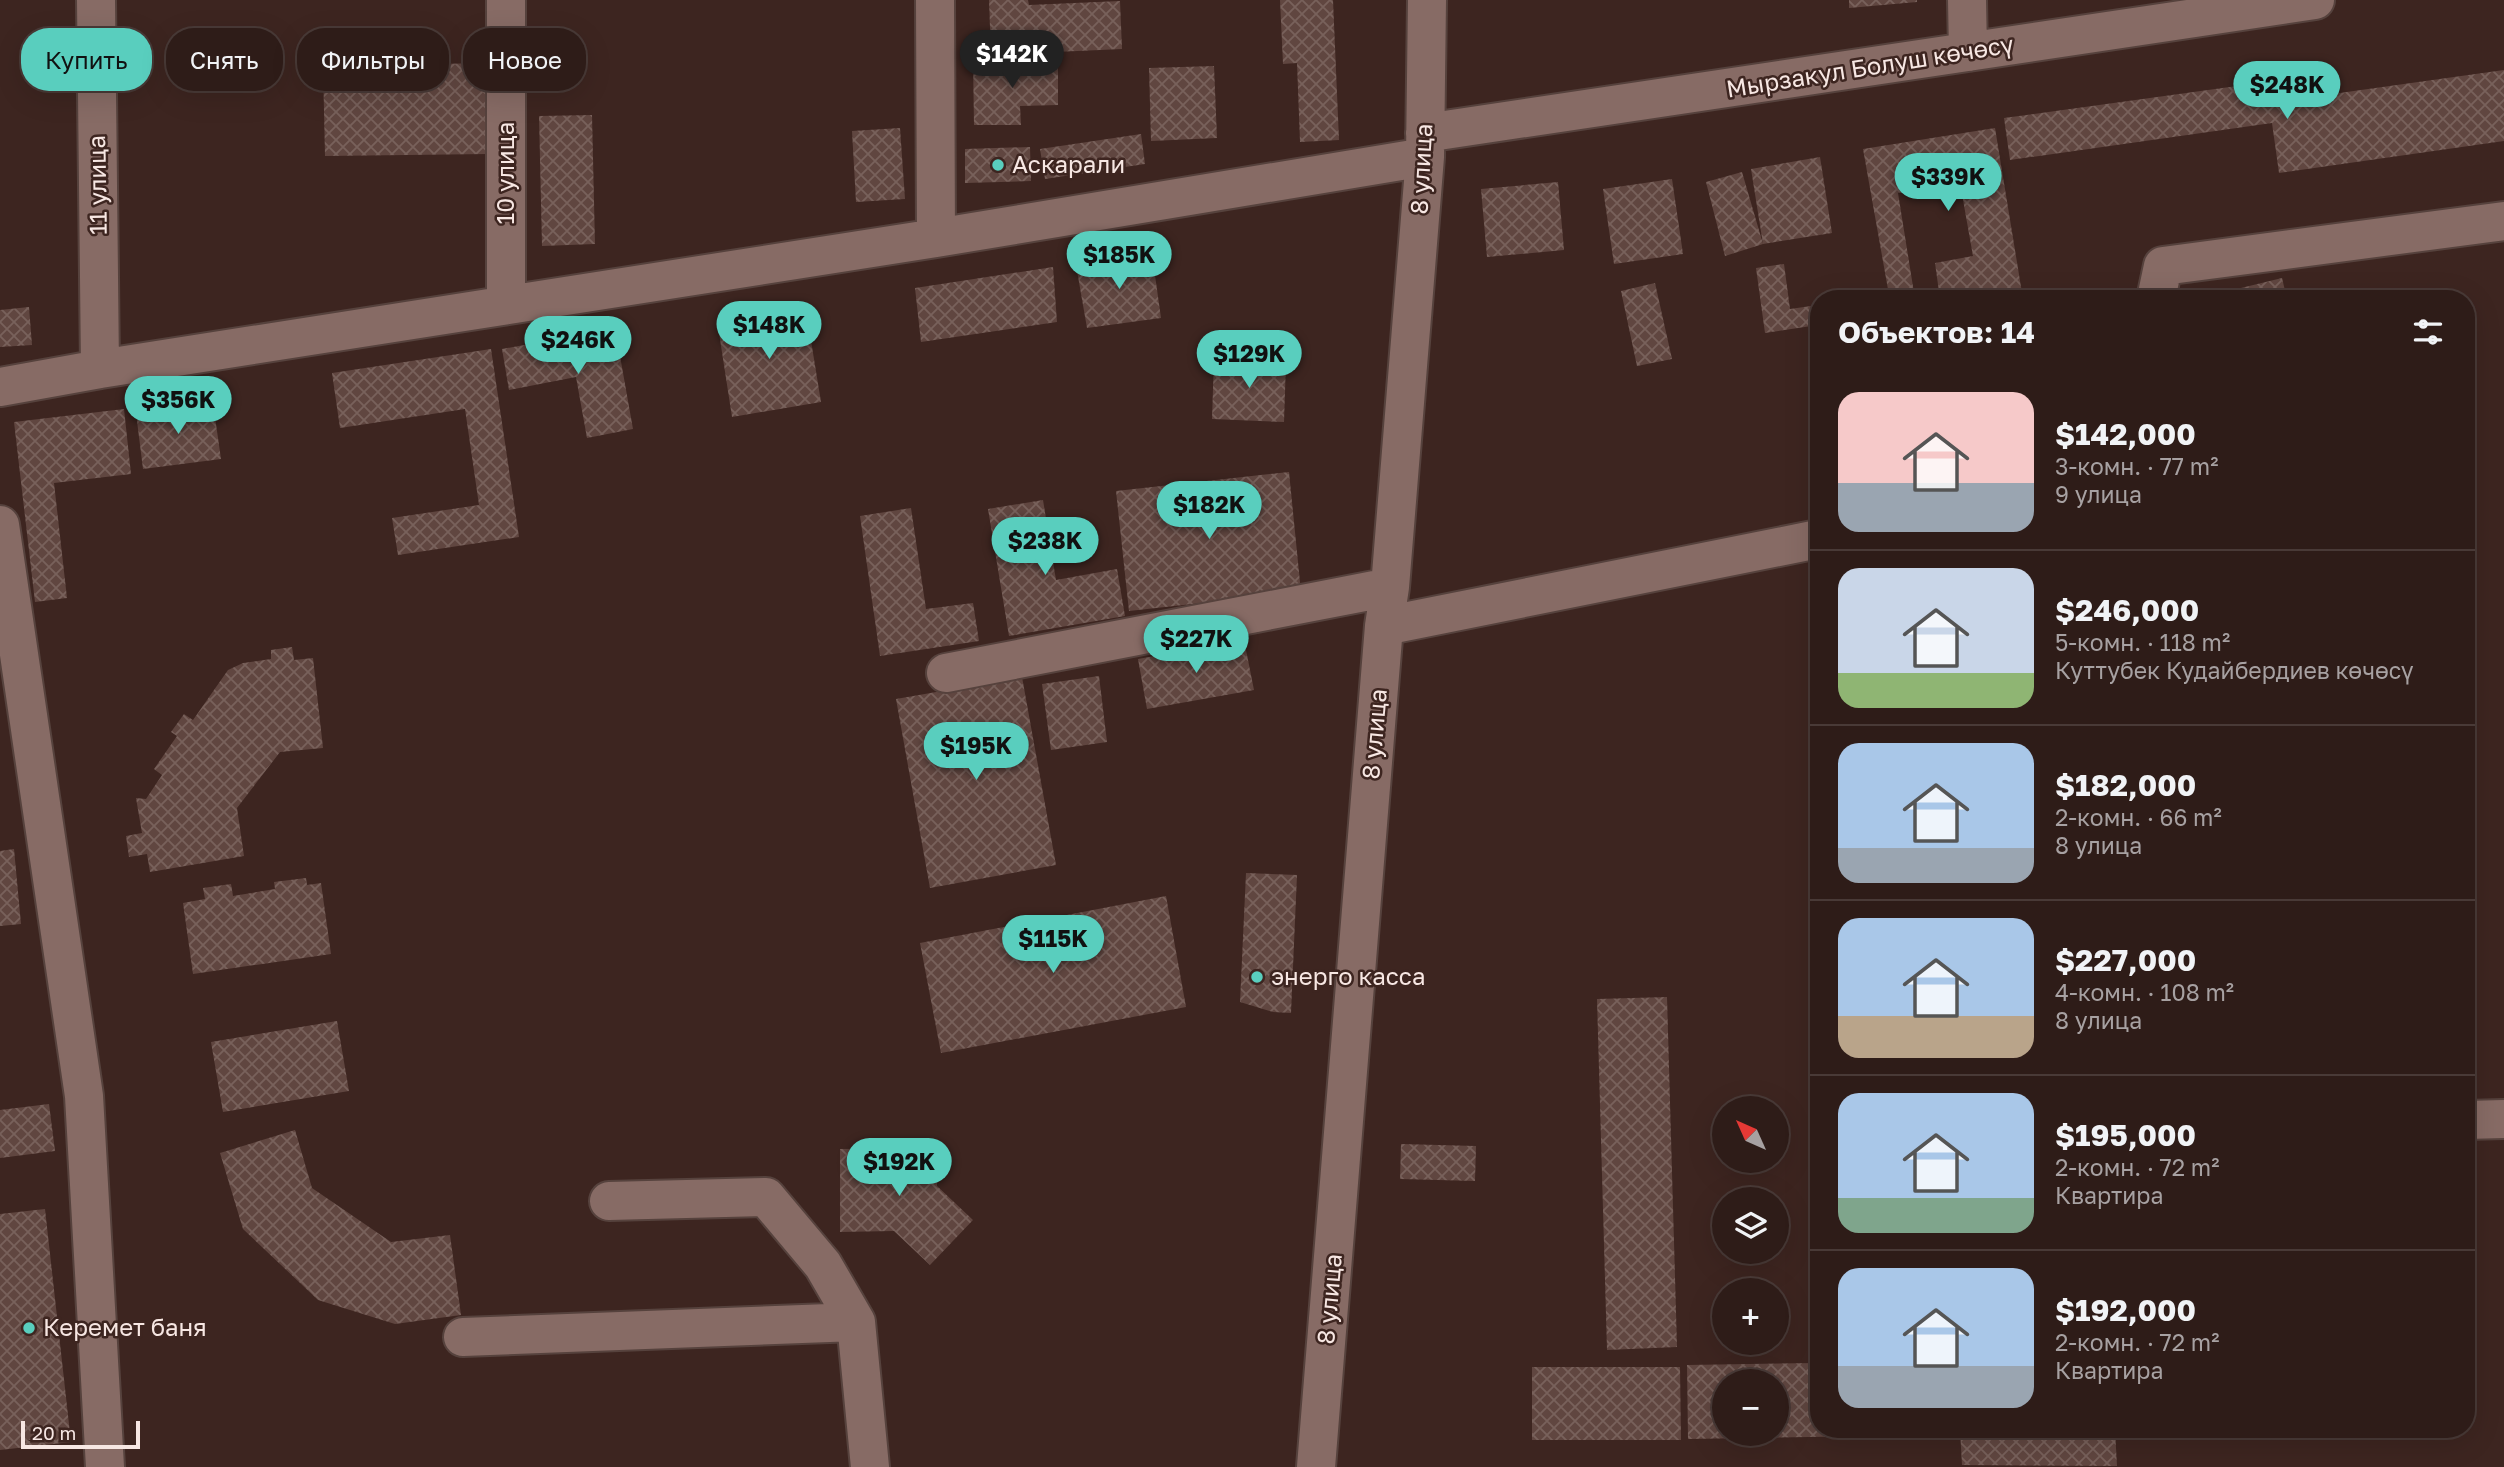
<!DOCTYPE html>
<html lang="ru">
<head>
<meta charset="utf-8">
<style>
  :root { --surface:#2e1c18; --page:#3a2925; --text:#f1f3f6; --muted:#a7a1a2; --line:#493a37; --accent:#59cebe }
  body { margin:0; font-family:"Golos Text",sans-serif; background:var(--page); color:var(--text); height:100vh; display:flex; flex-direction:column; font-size:26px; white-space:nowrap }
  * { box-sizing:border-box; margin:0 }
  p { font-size:23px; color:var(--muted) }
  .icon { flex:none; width:38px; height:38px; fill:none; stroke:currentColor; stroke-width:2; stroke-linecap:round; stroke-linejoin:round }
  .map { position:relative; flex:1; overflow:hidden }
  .panel { position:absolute; left:1810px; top:290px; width:665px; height:1148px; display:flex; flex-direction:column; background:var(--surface); border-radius:28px; box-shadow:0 7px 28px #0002,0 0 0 2px var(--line) }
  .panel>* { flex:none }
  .hud { position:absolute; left:21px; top:28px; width:665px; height:63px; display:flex; gap:14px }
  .needle { width:46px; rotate:315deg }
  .fabs { position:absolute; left:1712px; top:1096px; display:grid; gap:14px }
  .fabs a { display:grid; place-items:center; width:77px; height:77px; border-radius:50%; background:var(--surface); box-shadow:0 7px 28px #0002,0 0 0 2px var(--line); font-size:35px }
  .scale { position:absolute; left:21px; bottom:18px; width:119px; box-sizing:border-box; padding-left:7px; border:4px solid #f7e7e3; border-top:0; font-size:19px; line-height:24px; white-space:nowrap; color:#f7e7e3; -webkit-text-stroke:5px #3d2520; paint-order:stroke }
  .price { position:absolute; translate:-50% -60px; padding:0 16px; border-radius:24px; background:var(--accent); color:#111; font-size:23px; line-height:46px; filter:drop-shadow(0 2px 4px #0008) }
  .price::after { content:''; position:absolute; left:50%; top:42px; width:21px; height:16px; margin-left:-10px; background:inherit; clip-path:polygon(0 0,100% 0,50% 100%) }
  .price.active { background:#222; color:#fff }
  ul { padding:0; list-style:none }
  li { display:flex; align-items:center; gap:21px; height:175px; padding:0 28px }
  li+li { border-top:2px solid var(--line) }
  li span { display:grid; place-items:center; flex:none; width:196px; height:140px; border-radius:21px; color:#555 }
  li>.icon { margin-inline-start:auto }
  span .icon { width:84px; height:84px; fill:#fffc; stroke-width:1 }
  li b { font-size:30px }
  h2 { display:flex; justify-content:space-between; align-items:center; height:84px; padding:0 28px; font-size:30px }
  .tag { padding:0 24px; border-radius:28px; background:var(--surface); box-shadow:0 7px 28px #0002,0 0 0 2px var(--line); font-size:24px; line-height:63px }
  .tag.active { background:var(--accent); color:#111 }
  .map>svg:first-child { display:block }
</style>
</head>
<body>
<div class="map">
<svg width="2504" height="1467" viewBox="0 0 2504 1467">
  <defs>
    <pattern id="building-cross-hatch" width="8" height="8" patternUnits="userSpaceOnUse" patternTransform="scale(1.75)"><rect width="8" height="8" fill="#604640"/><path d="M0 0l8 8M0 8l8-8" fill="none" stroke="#78615b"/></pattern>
  </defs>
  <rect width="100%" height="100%" fill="#3d2520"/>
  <path fill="url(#building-cross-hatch)" fill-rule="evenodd" d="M989,0H1028L1029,5L1120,1L1122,49L991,55Z
    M1280,0H1333L1339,140L1300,142L1297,63L1283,64Z
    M1849,0H1917V2L1849,8Z
    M973,62H1058V105L1020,106L1021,125H974Z
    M488,63V154L325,156L323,66Z
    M1214,66L1217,138L1151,141L1149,68Z
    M2504,70V141L2279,173L2272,123L2010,160L2004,118L2266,82L2269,103Z
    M592,115L595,244L542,246L539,116Z
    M900,128L905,199L856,202L852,131Z
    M1995,128L2023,299H1940L1935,263L1973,256L1960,183L1898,193L1915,299H1868L1889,295L1863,149Z
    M1141,134L1145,164L1045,179L1040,149Z
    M1030,147L1031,181L965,183V149Z
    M1820,157L1832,233L1763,244L1725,256L1706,182L1742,172L1763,244L1751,169Z
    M1672,179L1683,254L1614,264L1603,189Z
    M1558,182L1564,250L1487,257L1481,189Z
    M1152,254L1161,318L1087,328L1076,265Z
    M1784,264L1790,309L1818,305V325L1765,333L1756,268Z
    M1053,267L1057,322L921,342L915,288Z
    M2282,278L2287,299H2209L2208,296Z
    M1655,283L1672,359L1637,366L1621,291Z
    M805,304L821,402L732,417L717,320Z
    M29,307L32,345L0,347V310Z
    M615,328L633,429L587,438L576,377L509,390L502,349Z
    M491,349L519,537L398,555L392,518L479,505L465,409L340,428L332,373Z
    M1214,359L1286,362L1284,422L1212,419Z
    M213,403L221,459L143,469L136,413Z
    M124,409L131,474L54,483L67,598L35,602L14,422Z
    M1289,472L1301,592L1129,611L1116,491Z
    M1043,500L1056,580L1117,569L1125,616L1009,636L988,509Z
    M911,508L926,609L973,603L979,641L880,656L860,516Z
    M1244,640L1254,690L1147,709L1138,659Z
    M292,647L294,660L313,658L323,748L280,752L237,808L244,856L150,872L147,854L129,857L126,836L142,833L136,798L146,799L162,775L154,769L177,736L171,732L184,714L193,720L228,670L243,663L271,659V650Z
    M1099,676L1107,742L1051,750L1042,684Z
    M1022,677L1056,865L930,888L896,699Z
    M14,849L21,924L0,926V851Z
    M1246,873L1297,875L1291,1013L1273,1012L1240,1002Z
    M306,878L307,885L321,883L331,954L193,974L183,903L205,899L203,888L231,884L233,896L275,889L274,882Z
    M1166,896L1186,1007L941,1053L920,943Z
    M1667,997L1677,1347L1607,1350L1597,999Z
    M337,1021L349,1091L223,1112L211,1042Z
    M49,1104L55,1151L0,1158V1110Z
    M295,1130L312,1188L391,1242L450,1235L461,1315L395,1324L318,1300L243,1229L220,1153Z
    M1401,1144L1476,1146L1475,1181L1400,1179Z
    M937,1148V1186L973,1220L930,1265L894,1231L840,1232V1149Z
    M45,1209L71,1442L0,1450V1214Z
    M1818,1363V1430H1869V1436L1688,1439L1687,1365ZM1724,1381H1776V1433H1724Z
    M1532,1367H1680L1681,1440H1532Z
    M1960,1430H2115L2117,1466L1962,1465Z"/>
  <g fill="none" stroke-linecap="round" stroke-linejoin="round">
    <defs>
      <path id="minor" d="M96,0L100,369
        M935,0L936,238
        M1967,0L1968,52
        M1425,133L2315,0
        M2156,299L2163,266L2504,221
        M506,305V0
        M0,387L100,369L936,238L1425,157
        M0,525L84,1096L105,1467
        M1384,626L1818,539
        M946,673L1390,587
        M2466,1120L2504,1119
        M609,1201L766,1197L823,1265L856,1322
        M463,1337L856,1322L870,1467
        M1316,1467L1384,626L1390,587L1425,157L1427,0"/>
    </defs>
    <use href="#minor" stroke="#56423d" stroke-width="42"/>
    <use href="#minor" stroke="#876b65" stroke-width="38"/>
  </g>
  <g fill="#59cebe" stroke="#3d2520" stroke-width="2.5">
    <circle cx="998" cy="165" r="7"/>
    <circle cx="1257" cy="977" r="7"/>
    <circle cx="29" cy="1328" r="7"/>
  </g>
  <g text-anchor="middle" stroke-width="5" stroke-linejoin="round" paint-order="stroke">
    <g font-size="24" fill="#f7e7e3" stroke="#3d2520">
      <text transform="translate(1870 67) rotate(-9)" y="8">Мырзакул Болуш көчөсү</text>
      <text transform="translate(1422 169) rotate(-87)" y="8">8 улица</text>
      <text transform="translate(506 173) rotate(-90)" y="8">10 улица</text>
      <text transform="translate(98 185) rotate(-91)" y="8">11 улица</text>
      <text transform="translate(1375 734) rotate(-85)" y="8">8 улица</text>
      <text transform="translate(1330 1299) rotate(-85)" y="8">8 улица</text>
    </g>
    <g font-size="24" fill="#f7e7e3" stroke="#3d2520" text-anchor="start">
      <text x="1012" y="173">Аскарали</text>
      <text x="1271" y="985">энерго касса</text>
      <text x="43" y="1336">Керемет баня</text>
    </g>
  </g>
</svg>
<div class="fabs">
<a><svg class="needle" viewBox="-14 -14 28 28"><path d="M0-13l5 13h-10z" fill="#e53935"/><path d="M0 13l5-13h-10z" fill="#a7a1a2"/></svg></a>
<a><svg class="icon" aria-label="layers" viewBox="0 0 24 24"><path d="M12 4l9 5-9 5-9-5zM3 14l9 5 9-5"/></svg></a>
<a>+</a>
<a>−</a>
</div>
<div class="scale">20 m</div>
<b class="price active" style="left:1012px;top:90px">$142K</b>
<b class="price" style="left:2287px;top:121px">$248K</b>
<b class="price" style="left:1948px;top:213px">$339K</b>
<b class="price" style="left:1119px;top:291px">$185K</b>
<b class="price" style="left:769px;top:361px">$148K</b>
<b class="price" style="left:578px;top:376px">$246K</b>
<b class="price" style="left:1249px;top:390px">$129K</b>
<b class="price" style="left:178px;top:436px">$356K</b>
<b class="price" style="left:1209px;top:541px">$182K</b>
<b class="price" style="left:1045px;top:577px">$238K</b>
<b class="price" style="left:1196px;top:675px">$227K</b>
<b class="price" style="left:976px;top:782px">$195K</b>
<b class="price" style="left:1053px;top:975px">$115K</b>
<b class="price" style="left:899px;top:1198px">$192K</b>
<div class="hud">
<a class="tag active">Купить</a>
<a class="tag">Снять</a>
<a class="tag">Фильтры</a>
<a class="tag">Новое</a>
</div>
<section class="panel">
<h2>Объектов: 14<svg class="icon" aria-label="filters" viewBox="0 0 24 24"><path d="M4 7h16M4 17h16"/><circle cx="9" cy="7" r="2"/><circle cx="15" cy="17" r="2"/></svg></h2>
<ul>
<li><span style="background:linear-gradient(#f6c9c9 65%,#9aa5b1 0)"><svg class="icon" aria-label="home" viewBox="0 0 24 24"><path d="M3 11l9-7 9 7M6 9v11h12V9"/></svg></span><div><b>$142,000</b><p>3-комн. · 77 m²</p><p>9 улица</p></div></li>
<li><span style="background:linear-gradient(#c9d6e8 75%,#8fb573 0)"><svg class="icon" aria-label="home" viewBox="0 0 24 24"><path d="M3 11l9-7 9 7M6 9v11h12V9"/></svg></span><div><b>$246,000</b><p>5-комн. · 118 m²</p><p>Куттубек Кудайбердиев көчөсү</p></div></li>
<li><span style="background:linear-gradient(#a9c7e8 75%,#9aa5b1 0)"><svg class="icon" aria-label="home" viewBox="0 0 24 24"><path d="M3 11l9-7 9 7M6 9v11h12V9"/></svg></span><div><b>$182,000</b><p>2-комн. · 66 m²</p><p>8 улица</p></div></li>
<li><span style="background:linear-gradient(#a9c7e8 70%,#b9a48a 0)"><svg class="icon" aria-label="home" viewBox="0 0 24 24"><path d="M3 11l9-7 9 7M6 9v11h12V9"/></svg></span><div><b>$227,000</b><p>4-комн. · 108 m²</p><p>8 улица</p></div></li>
<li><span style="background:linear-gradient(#a9c7e8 75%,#7fa58c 0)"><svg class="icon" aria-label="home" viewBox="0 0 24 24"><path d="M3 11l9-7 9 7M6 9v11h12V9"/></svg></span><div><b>$195,000</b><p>2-комн. · 72 m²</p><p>Квартира</p></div></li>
<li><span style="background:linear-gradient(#a9c7e8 70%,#9aa5b1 0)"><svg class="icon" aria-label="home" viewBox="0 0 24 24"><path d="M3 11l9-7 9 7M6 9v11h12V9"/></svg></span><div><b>$192,000</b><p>2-комн. · 72 m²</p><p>Квартира</p></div></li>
</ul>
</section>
</div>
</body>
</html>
